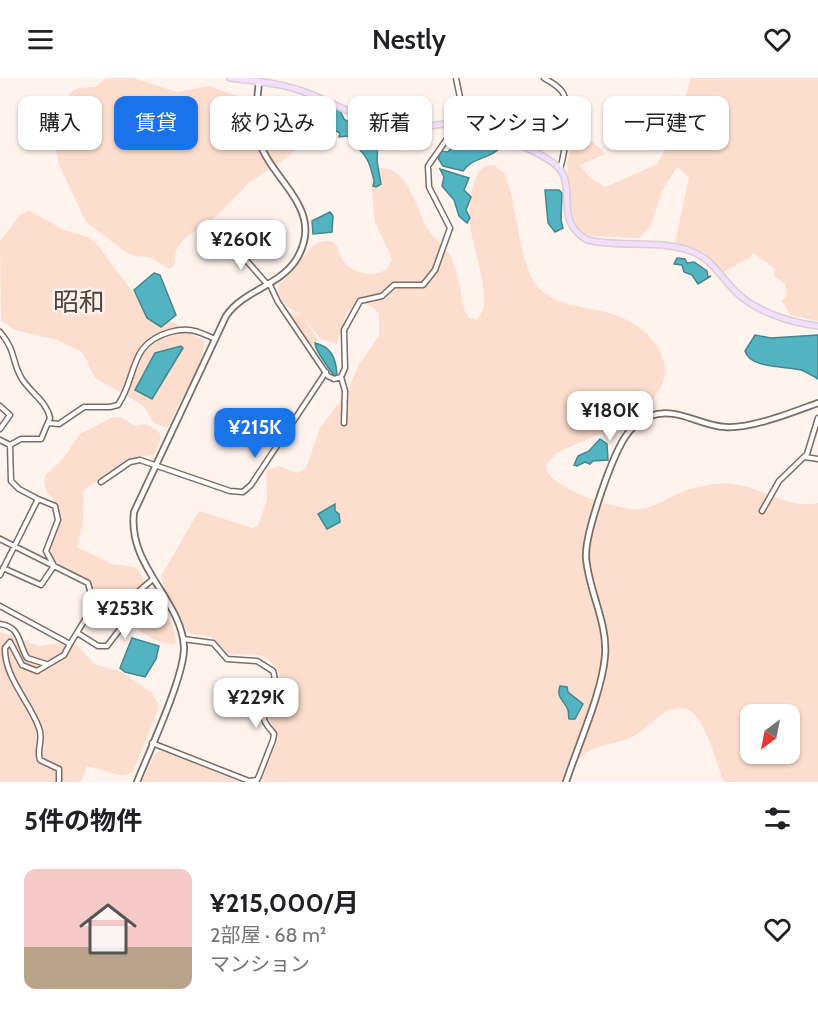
<!DOCTYPE html>
<html lang="ja">
<head>
<meta charset="utf-8">
<style>
  :root { --surface:#fff; --page:#f6f6f6; --text:#202124; --muted:#757577; --line:#e0e0e0; --accent:#1a73e8 }
  body { margin:0; font-family:Cabin,"Noto Sans JP",sans-serif; background:var(--page); color:var(--text); height:100vh; display:flex; flex-direction:column; font-size:22px; white-space:nowrap }
  * { box-sizing:border-box; margin:0 }
  p { font-size:20px; color:var(--muted) }
  .icon { flex:none; width:33px; height:33px; fill:none; stroke:currentColor; stroke-width:2; stroke-linecap:round; stroke-linejoin:round }
  .map { position:relative; height:704px; overflow:hidden }
  .panel { display:flex; flex-direction:column; background:var(--surface); flex:1 }
  .panel>* { flex:none }
  .banner { position:absolute; left:18px; top:18px; width:783px; height:54px; display:flex; gap:12px }
  .needle { width:39px; rotate:212deg }
  .buttons { position:absolute; left:740px; top:626px; display:grid; gap:12px }
  .buttons a { display:grid; place-items:center; width:60px; height:60px; border-radius:12px; background:var(--surface); box-shadow:0 2px 4px #0004; font-size:30px }
  .price { position:absolute; translate:-50% -51px; padding:0 14px; border-radius:12px; background:#fff; color:#222; font-size:20px; line-height:39px; filter:drop-shadow(0 2px 3px #0008) }
  .price::after { content:''; position:absolute; left:50%; top:36px; width:18px; height:14px; margin-left:-9px; background:inherit; clip-path:polygon(0 0,100% 0,50% 100%) }
  .price.current { background:var(--accent); color:#fff }
  ul { padding:0; list-style:none }
  li { display:flex; align-items:center; gap:18px; height:150px; padding:0 24px }
  li+li { border-top:2px solid var(--line) }
  li span { display:grid; place-items:center; flex:none; width:168px; height:120px; border-radius:12px; color:#555 }
  li>.icon { margin-inline-start:auto }
  span .icon { width:72px; height:72px; fill:#fffc; stroke-width:1 }
  li b { font-size:26px }
  h2 { display:flex; justify-content:space-between; align-items:center; height:72px; padding:0 24px; font-size:26px }
  .pill { padding:0 21px; border-radius:12px; background:var(--surface); box-shadow:0 2px 4px #0004; font-size:21px; line-height:54px }
  .pill.current { background:var(--accent); color:#fff }
  header { display:flex; justify-content:space-between; align-items:center; height:78px; padding:0 24px; background:var(--surface); font-size:27px; font-weight:600 }
  .map>svg:first-child { display:block }
</style>
</head>
<body>
<header><svg class="icon" aria-label="menu" viewBox="0 0 24 24"><path d="M4 6h16M4 12h16M4 18h16"/></svg>Nestly<svg class="icon" aria-label="heart" viewBox="0 0 24 24"><path d="M12 20l-8-8c-3-5 5-10 8-4 3-6 11-1 8 4z"/></svg></header>
<div class="map">
<svg width="818" height="704" viewBox="0 0 818 704">
  <rect width="100%" height="100%" fill="#fff3ee"/>
  <path fill="#fddece" fill-rule="evenodd" d="M106,0H134L177,14L209,8L264,28L299,53L302,64L290,77L249,105L217,138L184,161L176,173L174,188L169,191L150,179L135,178L126,174L86,144L59,87L54,61L57,37L61,27L71,14L78,10L95,9Z
    M691,0H818V243L790,237L782,223L787,217L785,206L774,198L775,191L753,175L751,179L723,194L704,174L675,164L689,99L677,89L662,113L650,149L640,160L589,158L580,154L570,141L567,84L570,73L592,63L606,76L580,87L591,101L606,109L657,86L669,65L666,52L643,47L634,40L684,22Z
    M494,87L504,95L508,105C518,134 519,187 538,209C557,231 594,228 618,238C637,245 653,258 661,276C685,329 591,358 557,375L546,387C544,410 622,434 641,431C655,429 667,420 679,415C694,409 717,404 733,406C762,409 789,432 818,425V704H724C717,687 706,643 690,633C668,620 648,653 630,660C616,666 598,666 586,675C576,683 568,693 563,704H261L278,661C278,650 267,644 269,634C271,620 280,609 280,595L268,581L259,577L229,576L211,559L188,555L164,510L161,498L199,433L253,450L258,447L267,422L266,393L278,388L297,395L306,390L320,350L347,314L359,286L379,258V236L374,230L361,223L346,235L337,266L321,261L304,240L318,262L309,269L287,237L291,235L300,237C289,230 275,222 279,206C294,195 304,173 316,166C321,163 330,161 334,165C338,168 338,173 340,177C347,195 372,201 387,191L392,181L375,144L371,102L376,91C406,83 417,132 427,150C434,161 445,167 451,179C458,196 461,216 465,234L469,240L477,242C481,237 484,232 484,225C485,181 458,151 475,102C478,93 484,86 494,87ZM750,636H789V675H750Z
    M29,132L64,152L88,159L96,165L136,218L147,228L205,264L200,286L167,350L154,345L145,330L137,324L95,300L82,274L57,262L15,252L1,243L0,163L20,137Z
    M113,339H120L135,348L146,346L159,353L161,361L154,377L130,380L84,412L83,446L77,469L112,486L135,489L139,493C148,510 182,550 175,567C155,563 139,557 128,539C100,535 99,528 90,504C81,496 68,496 58,488C39,471 65,450 58,431C54,417 41,414 45,398L62,382L80,356Z
    M0,554L40,568L67,564L78,568L94,586L122,594L151,614L157,623L159,630L133,694L122,698L87,688L81,704H0Z
    M160,673L167,674L240,704H142L155,676Z"/>
  <path fill="#53b4c1" stroke="#44868e" stroke-width="1.5" d="M333,29L340,32L344,41L378,64L377,83L381,106L376,109L373,108C376,101 373,101 372,95C367,72 355,71 348,58L339,59L340,55L334,52L323,54Z
    M463,50L501,68C492,81 472,79 463,93L443,88L438,80L441,73L448,74L464,55Z
    M440,91L469,100L464,112L471,119L466,132L470,140L467,145L459,138L454,122L442,108L444,99Z
    M545,112H559L562,115L561,142L563,150L555,154L548,145Z
    M330,134L333,138L332,154L313,156L312,143Z
    M677,180L685,181L687,185L694,184L707,193L708,199L711,198L698,206L692,197L684,194L682,187L674,186Z
    M154,195L160,197L176,237L161,249L147,240L134,212Z
    M755,257L771,260L818,257V301C813,298 807,294 801,292C787,288 750,291 745,273Z
    M315,265C332,269 336,281 337,297L334,298C329,289 315,274 315,265Z
    M181,268L183,270L152,321L135,312L155,275Z
    M600,361L607,366L608,382L593,383L590,386L585,384L577,388L574,387L578,378L589,373Z
    M335,426V433L339,436L340,444L327,451L318,436Z
    M132,560L159,568L156,581L145,599L125,594L120,590Z
    M560,608L567,609L568,614L583,626L575,641H569C568,638 569,635 568,632C564,622 556,620 560,608Z"/>
  <g fill="none" stroke-linecap="round" stroke-linejoin="round">
    <defs>
      <path id="minor" d="M456,0L463,34L466,38L505,56V62
        M544,0C551,4 559,8 563,15C571,29 565,75 560,91
        M232,166L267,206
        M269,205L278,224L328,298L334,301L341,299
        M0,254C17,274 11,283 22,301C31,315 47,324 50,340L41,361H21L10,367L11,403L19,411L38,421L0,497
        M0,328L10,337L0,351
        M48,345L59,346L84,329H110L118,327C138,297 128,266 170,254C189,249 198,253 215,261
        M344,345L345,313L341,299L345,290L344,252L360,223L382,218L394,207H423L435,192L450,150L429,109L428,88L458,45
        M0,362L10,367
        M805,379L818,381
        M101,404L130,384L140,382L230,413L243,414L251,407L326,294
        M762,433L779,403L807,376L818,340
        M0,461L88,505L94,527L70,566L0,528
        M3,490L41,507L54,488L46,473L58,442L55,428L38,421
        M0,546C21,549 18,565 27,580L46,586
        M79,556L98,568H107L131,537L139,513L153,501
        M152,665L249,703L257,702L259,698L273,662L274,656C271,651 264,646 264,640C262,623 280,610 273,593L257,583L227,581L213,565L183,561
        M59,704V691L40,682C36,670 44,662 39,650C30,624 4,599 5,570L10,564L22,587L37,593L64,577L70,566"/>
      <path id="tertiary" d="M137,704C149,674 185,597 184,569C182,522 127,488 134,434L226,238C244,212 279,208 296,182C327,132 273,105 259,63C254,46 257,22 259,4
        M566,704C578,667 602,615 605,578C608,544 588,512 586,479C585,455 613,374 628,355C633,348 642,342 650,338C676,328 700,348 725,349C751,351 793,334 818,325"/>
      <path id="primary" d="M230,0C254,3 280,5 302,13C331,23 358,40 387,48C413,56 434,44 460,45C478,46 536,73 552,84C582,104 550,140 587,162C621,170 657,161 691,173C711,180 721,199 735,213C754,233 791,245 818,248"/>
    </defs>
    <use href="#minor" stroke="#7d6c64" stroke-width="7"/>
    <use href="#tertiary" stroke="#7d6c64" stroke-width="8"/>
    <use href="#primary" stroke="#d3d1d1" stroke-width="8"/>
    <use href="#minor" stroke="#fff" stroke-width="4"/>
    <use href="#tertiary" stroke="#fff" stroke-width="4.5"/>
    <use href="#primary" stroke="#f5ddfd" stroke-width="5"/>
  </g>
  <g text-anchor="middle" stroke-width="5" stroke-linejoin="round" paint-order="stroke">
    <g font-size="26" fill="#51423b" stroke="#fff3ee">
      <text x="79" y="233">昭和</text>
    </g>
  </g>
</svg>
<div class="buttons">
<a><svg class="needle" viewBox="-14 -14 28 28"><path d="M0-13l5 13h-10z" fill="#e53935"/><path d="M0 13l5-13h-10z" fill="#757577"/></svg></a>
</div>
<b class="price" style="left:241px;top:193px">¥260K</b>
<b class="price" style="left:610px;top:364px">¥180K</b>
<b class="price current" style="left:255px;top:381px">¥215K</b>
<b class="price" style="left:125px;top:562px">¥253K</b>
<b class="price" style="left:256px;top:651px">¥229K</b>
<div class="banner">
<a class="pill">購入</a>
<a class="pill current">賃貸</a>
<a class="pill">絞り込み</a>
<a class="pill">新着</a>
<a class="pill">マンション</a>
<a class="pill">一戸建て</a>
</div>
</div>
<section class="panel">
<h2>5件の物件<svg class="icon" aria-label="filters" viewBox="0 0 24 24"><path d="M4 7h16M4 17h16"/><circle cx="9" cy="7" r="2"/><circle cx="15" cy="17" r="2"/></svg></h2>
<ul>
<li><span style="background:linear-gradient(#f6c9c9 65%,#b9a48a 0)"><svg class="icon" aria-label="home" viewBox="0 0 24 24"><path d="M3 11l9-7 9 7M6 9v11h12V9"/></svg></span><div><b>¥215,000/月</b><p>2部屋 · 68 m²</p><p>マンション</p></div><svg class="icon" aria-label="heart" viewBox="0 0 24 24"><path d="M12 20l-8-8c-3-5 5-10 8-4 3-6 11-1 8 4z"/></svg></li>
</ul>
</section>
</body>
</html>
